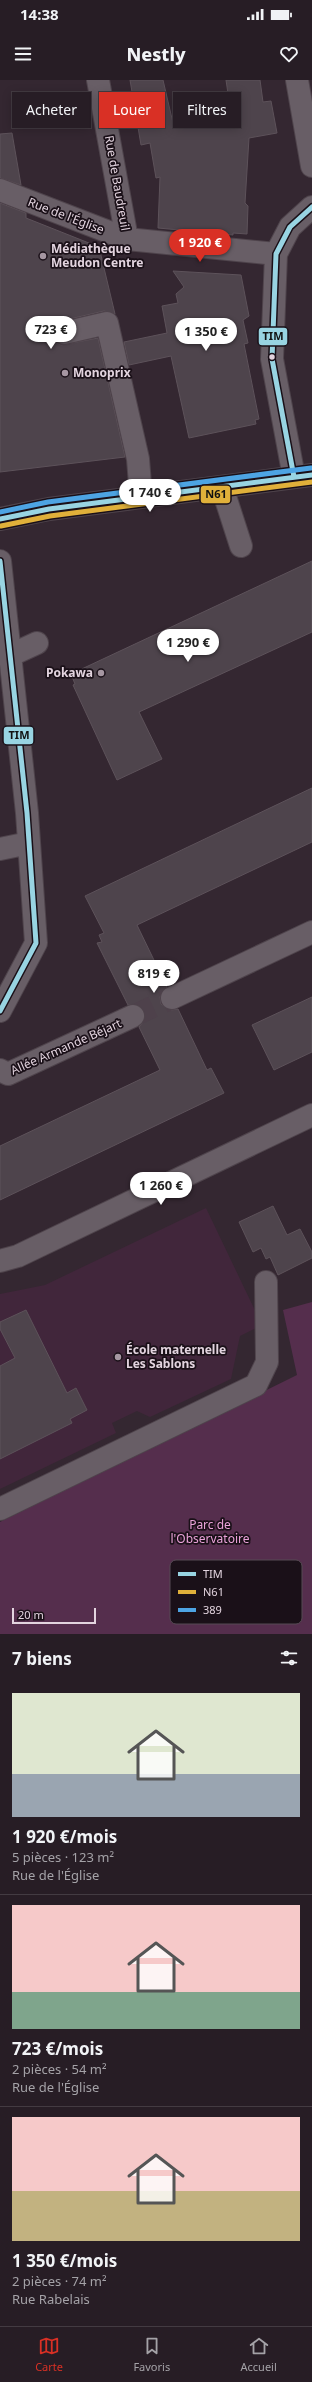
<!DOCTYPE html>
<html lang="fr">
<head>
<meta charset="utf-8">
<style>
  :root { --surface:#271d25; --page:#2f262d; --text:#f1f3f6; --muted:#a4a2a7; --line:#433b42; --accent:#d93025 }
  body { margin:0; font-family:"Noto Sans",sans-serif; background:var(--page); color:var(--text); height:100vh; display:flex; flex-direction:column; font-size:15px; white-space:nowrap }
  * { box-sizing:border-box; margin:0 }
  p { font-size:13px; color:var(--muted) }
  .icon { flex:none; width:22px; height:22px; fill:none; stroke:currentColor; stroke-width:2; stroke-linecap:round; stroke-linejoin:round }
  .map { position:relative; height:1554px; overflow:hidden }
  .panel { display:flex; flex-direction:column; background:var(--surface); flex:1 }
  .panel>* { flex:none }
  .hud { position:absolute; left:12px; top:12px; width:288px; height:36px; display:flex; gap:8px }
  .scale { position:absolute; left:12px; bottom:10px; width:84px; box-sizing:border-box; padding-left:4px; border:2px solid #e3d4df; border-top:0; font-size:11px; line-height:14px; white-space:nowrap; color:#e3d4df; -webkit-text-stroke:3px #1a1018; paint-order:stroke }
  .price { position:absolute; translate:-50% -34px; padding:0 9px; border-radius:14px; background:#fff; color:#222; font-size:13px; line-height:26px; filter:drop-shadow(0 1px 2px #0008) }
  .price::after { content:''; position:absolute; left:50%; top:24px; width:12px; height:9px; margin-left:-6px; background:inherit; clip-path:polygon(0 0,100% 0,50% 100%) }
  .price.active { background:var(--accent); color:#fff }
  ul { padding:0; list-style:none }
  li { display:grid; align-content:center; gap:8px; height:212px; padding:0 12px }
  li+li { border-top:1px solid var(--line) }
  li span { display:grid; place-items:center; height:124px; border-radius:0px; color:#555 }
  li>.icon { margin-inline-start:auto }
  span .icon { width:72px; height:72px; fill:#fffc; stroke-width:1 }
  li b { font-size:17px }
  h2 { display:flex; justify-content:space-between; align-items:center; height:48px; padding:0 12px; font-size:17px }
  .tag { padding:0 14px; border-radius:0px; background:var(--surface); box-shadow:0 2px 10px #0003,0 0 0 1px var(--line); font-size:14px; line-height:36px }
  .tag.active { background:var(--accent); color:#fff }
  .status { display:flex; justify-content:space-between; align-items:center; height:28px; padding:0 20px; background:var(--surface); direction:ltr }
  .status svg { height:11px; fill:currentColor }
  header { display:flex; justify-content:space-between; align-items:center; height:52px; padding:0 12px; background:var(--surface); font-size:18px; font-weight:800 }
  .dock { display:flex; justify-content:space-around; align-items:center; height:56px; border-top:1px solid var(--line); background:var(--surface); font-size:11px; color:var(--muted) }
  .dock a { display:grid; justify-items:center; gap:2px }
  .dock .active { color:var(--accent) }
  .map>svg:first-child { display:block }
</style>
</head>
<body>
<div class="status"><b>14:38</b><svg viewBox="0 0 49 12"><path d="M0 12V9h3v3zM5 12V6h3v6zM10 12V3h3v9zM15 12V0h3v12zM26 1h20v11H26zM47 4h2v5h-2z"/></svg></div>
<header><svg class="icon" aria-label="menu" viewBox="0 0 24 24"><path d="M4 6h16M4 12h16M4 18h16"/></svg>Nestly<svg class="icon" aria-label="heart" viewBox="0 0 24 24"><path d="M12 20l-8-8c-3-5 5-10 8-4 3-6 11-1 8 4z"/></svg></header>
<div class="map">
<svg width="312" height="1554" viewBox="0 0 312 1554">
  <rect width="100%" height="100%" fill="#342731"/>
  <path fill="#41263b" d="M206,1128L262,1245L240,1256L231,1299L150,1337L137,1331L112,1343L116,1353L0,1409V1214L45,1205Z"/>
  <path fill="#552e4d" d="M312,1222V1554H0V1442L297,1295L283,1230Z"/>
  <path fill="#4e444c" stroke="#5d525a" d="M130,0H163L173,43L231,34L226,0H260L263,22L271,21L277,53L249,58L245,123L248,126L247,154L233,153V155L158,148L160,97L156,98L150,63L141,65Z
    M12,53L21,105L0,98V54Z
    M0,123L26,133V138L99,167L115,234L104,231L61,241L55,244L52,255L55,262L61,265L98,258L125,377L0,392Z
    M173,191L241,195L249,236L243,240L248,263L244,264L259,339L255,340L256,344L189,358L171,276L129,285L124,262L167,253L162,226L178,223L176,214L184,207Z
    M312,481V552L139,632L162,679L117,700L73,605L75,604L71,594Z
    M312,708V762L137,845L167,907L160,917L161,924L171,930L178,929L207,990L211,988L224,1013L0,1120V1066L160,990L139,947L143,943L144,931L140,926L128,925L97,863L102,862L99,855L104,853L85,816Z
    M312,917V972L274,990L252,945Z
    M273,1126L287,1155L300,1149L312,1172V1178L278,1195L270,1177L266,1179L261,1168L253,1172L239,1142Z
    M26,1230L67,1313L76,1308L87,1330L70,1339L72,1343L0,1379V1286L15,1278L0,1249V1242Z"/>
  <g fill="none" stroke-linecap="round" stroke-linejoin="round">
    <path stroke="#4e414b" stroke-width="22" stroke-dasharray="22 11" stroke-linecap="butt" d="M133,936L172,918"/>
    <defs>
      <path id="minor" d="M98,0L127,159
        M297,0L312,86
        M0,110L127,159L276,174
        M64,253L107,243L138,379L141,417
        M294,397L272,279L276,174L290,147L312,127
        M222,407L241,466
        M0,481L27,733L36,863L0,931
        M11,575L37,563
        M0,769L29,763
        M172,918L312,852
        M0,990L8,994L133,936
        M0,1181L18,1176L312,1035
        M0,1429L256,1305L267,1282L266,1202"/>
      <path id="major" d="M0,439L49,429L312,395"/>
    </defs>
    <use href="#minor" stroke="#4f444c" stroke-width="24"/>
    <use href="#major" stroke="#4f444c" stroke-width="24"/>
    <use href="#minor" stroke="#685e66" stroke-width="22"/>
    <use href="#major" stroke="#6e5f6b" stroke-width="22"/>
    <defs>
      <path id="bus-1" d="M294,397L272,279L276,174L290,147L312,127
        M0,439L49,429L312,395
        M0,481L27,733L36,863L0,931"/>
      <path id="bus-2" d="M1,446L50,436L312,402"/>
      <path id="bus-3" d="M0,432L48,422L311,388"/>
    </defs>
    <use href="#bus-1" stroke="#1a1018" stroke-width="8"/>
    <use href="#bus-2" stroke="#1a1018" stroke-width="8"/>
    <use href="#bus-3" stroke="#1a1018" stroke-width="8"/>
    <use href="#bus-1" stroke="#98d4e2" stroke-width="5"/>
    <use href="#bus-2" stroke="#e0b03a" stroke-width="5"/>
    <use href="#bus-3" stroke="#4da4e3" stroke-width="5"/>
  </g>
  <g fill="#a697a2" stroke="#1a1018" stroke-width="1.5">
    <circle cx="43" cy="176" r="4"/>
    <circle cx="65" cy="293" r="4"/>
    <circle cx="101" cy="593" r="4"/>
    <circle cx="118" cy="1277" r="4"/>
  </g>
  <circle fill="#e3d4df" stroke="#1a1018" stroke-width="1.5" cx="272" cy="277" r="3.5"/>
  <g text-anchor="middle" stroke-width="3.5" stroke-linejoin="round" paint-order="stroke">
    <g font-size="12" fill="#e3d4df" stroke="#1a1018">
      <text transform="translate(117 103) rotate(80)" y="4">Rue de Baudreuil</text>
      <text transform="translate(66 136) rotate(21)" y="4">Rue de l'Église</text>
      <text transform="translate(66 967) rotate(-24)" y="4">Allée Armande Béjart</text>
    </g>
    <g font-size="12" font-weight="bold" fill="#e3d4df" stroke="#1a1018" text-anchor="start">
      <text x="51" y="173">Médiathèque<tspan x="51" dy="14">Meudon Centre</tspan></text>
      <text x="73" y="297">Monoprix</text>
      <text x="93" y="597" text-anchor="end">Pokawa</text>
      <text x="126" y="1274">École maternelle<tspan x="126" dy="14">Les Sablons</tspan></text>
    </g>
    <g font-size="12" fill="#eba3da" stroke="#1a1018">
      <text x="210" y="1449">Parc de<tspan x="210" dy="14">l'Observatoire</tspan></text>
    </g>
  </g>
  <rect x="170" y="1480" width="132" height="64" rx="6" fill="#1a1018" stroke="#564b54" stroke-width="1"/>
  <rect x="178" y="1492" width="18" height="4" fill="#98d4e2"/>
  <rect x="178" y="1510" width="18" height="4" fill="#e0b03a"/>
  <rect x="178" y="1528" width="18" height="4" fill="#4da4e3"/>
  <g font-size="11" fill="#e3d4df">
    <text x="203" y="1498">TIM</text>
    <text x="203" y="1516">N61</text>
    <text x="203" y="1534">389</text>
  </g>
  <g stroke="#1a1018" stroke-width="1.5">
    <rect x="258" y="247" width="30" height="19" rx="4" fill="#98d4e2"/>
    <rect x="200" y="405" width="31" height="19" rx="4" fill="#e0b03a"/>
    <rect x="3" y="646" width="31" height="19" rx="4" fill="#98d4e2"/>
  </g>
  <g font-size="11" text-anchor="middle" font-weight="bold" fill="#111">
    <text x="273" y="260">TIM</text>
    <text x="216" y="418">N61</text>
    <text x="19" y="659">TIM</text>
  </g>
</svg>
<div class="scale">20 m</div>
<b class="price active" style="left:200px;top:183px">1 920 €</b>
<b class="price" style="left:51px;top:270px">723 €</b>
<b class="price" style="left:206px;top:272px">1 350 €</b>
<b class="price" style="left:150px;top:433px">1 740 €</b>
<b class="price" style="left:188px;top:583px">1 290 €</b>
<b class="price" style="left:154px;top:914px">819 €</b>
<b class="price" style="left:161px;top:1126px">1 260 €</b>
<div class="hud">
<a class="tag">Acheter</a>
<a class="tag active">Louer</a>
<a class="tag">Filtres</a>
</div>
</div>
<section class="panel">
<h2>7 biens<svg class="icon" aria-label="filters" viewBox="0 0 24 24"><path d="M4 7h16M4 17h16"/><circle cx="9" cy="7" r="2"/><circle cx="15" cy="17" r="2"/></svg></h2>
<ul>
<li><span style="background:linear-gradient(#dfe7d0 65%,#9aa5b1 0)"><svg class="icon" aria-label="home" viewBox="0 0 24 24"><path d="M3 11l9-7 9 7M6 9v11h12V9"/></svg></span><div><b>1 920 €/mois</b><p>5 pièces · 123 m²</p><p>Rue de l'Église</p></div></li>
<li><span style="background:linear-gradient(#f6c9c9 70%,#7fa58c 0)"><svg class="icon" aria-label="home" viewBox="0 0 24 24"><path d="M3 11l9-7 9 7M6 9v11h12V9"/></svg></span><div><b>723 €/mois</b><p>2 pièces · 54 m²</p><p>Rue de l'Église</p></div></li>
<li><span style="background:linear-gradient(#f6c9c9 60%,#c2b280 0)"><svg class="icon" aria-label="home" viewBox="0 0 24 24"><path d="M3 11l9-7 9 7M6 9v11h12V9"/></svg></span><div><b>1 350 €/mois</b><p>2 pièces · 74 m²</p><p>Rue Rabelais</p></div></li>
</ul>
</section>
<nav class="dock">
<a class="active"><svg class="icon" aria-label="map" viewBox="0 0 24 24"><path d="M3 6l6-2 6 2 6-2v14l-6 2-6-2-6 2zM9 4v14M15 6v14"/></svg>Carte</a>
<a><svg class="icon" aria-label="saved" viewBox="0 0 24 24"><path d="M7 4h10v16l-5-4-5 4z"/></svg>Favoris</a>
<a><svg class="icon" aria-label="home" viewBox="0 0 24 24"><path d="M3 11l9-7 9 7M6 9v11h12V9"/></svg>Accueil</a>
</nav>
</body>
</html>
